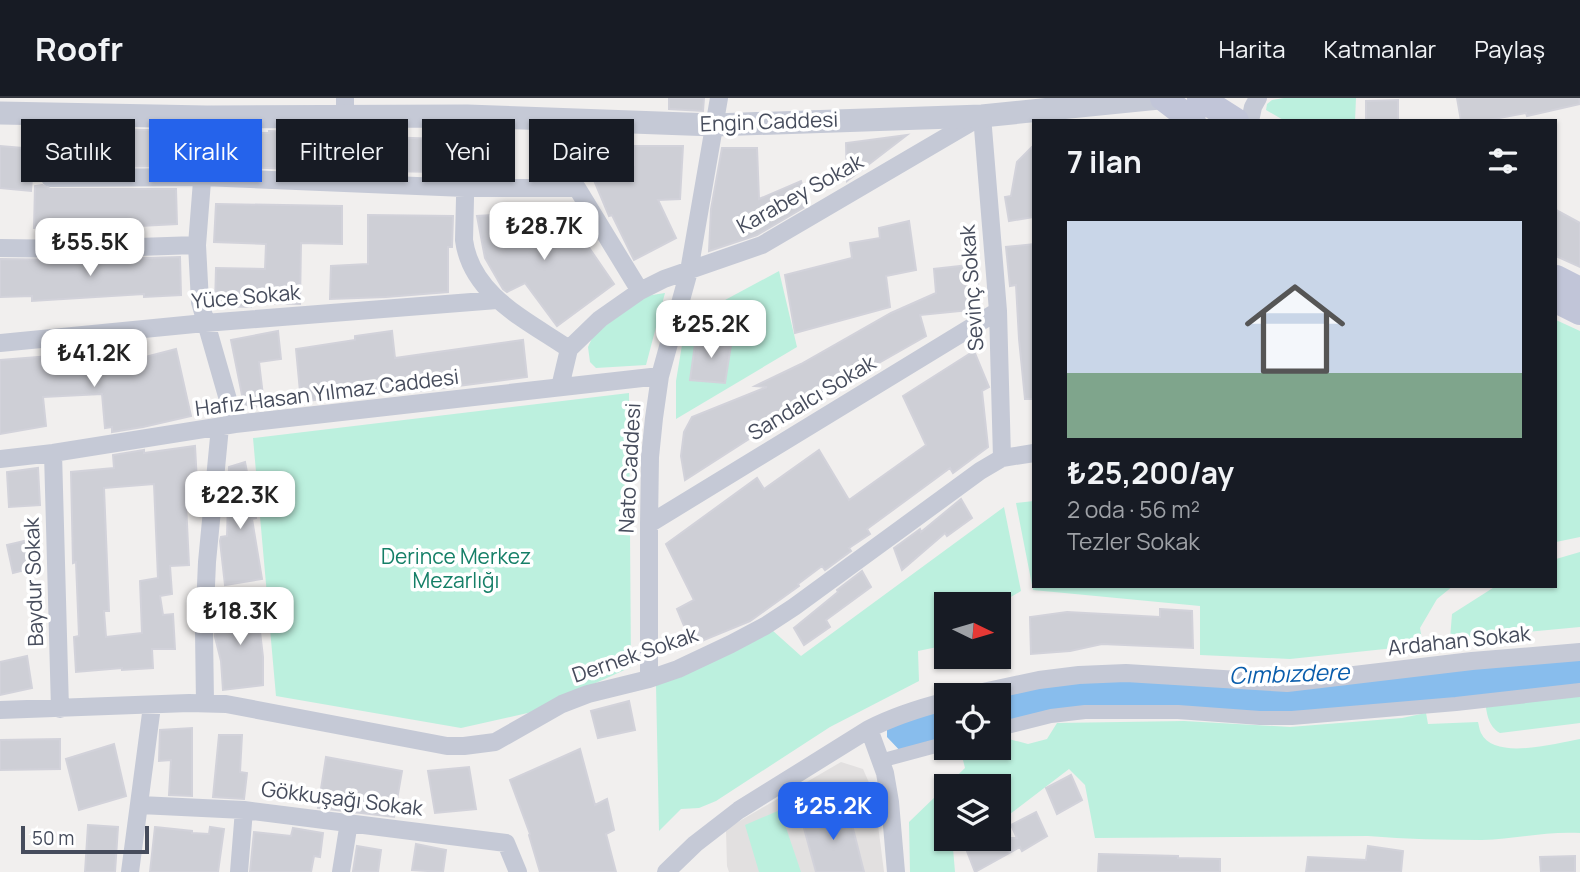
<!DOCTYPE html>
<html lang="tr">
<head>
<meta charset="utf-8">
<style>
  :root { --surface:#171b24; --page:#242831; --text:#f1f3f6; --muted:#9ea1a6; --line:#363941; --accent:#2563eb }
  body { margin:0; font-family:Manrope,sans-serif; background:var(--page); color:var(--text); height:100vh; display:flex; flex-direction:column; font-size:26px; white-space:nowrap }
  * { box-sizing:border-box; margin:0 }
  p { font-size:23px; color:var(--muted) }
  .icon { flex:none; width:38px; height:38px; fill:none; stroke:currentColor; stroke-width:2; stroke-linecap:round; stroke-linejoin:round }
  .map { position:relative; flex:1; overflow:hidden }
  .sheet { position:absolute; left:1032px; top:21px; width:525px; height:469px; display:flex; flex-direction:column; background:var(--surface); border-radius:0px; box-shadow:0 2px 5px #0004 }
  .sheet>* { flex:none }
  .top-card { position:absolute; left:21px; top:21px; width:665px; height:63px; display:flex; gap:14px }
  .needle { width:46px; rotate:95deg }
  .fabs { position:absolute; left:934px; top:494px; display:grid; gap:14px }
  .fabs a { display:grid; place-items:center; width:77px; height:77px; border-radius:0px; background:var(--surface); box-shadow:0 2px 5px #0004; font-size:35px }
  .scale { position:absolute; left:21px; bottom:18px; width:128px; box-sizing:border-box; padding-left:7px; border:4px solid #464c5c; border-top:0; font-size:19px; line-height:24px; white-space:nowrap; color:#464c5c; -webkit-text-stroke:5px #fff; paint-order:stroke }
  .price { position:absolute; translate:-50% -60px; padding:0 16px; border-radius:14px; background:#fff; color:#222; font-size:23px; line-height:46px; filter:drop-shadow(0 2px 4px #0008) }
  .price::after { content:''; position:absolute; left:50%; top:42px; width:21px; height:16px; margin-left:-10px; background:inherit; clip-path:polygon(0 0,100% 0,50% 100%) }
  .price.active { background:var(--accent); color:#fff }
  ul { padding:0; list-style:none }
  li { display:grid; align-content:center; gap:14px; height:371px; padding:0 35px }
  li span { display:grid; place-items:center; height:217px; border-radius:0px; color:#555 }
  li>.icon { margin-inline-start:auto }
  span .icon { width:126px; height:126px; fill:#fffc; stroke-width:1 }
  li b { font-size:30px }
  h2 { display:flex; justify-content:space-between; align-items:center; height:84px; padding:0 35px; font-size:30px }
  .tag { padding:0 24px; border-radius:0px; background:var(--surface); box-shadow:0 2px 5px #0004; font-size:24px; line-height:63px }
  .tag.active { background:var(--accent); color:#fff }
  header { display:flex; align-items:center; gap:42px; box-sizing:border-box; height:98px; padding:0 35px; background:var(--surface); border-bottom:2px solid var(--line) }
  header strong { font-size:33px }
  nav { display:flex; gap:38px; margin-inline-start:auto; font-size:24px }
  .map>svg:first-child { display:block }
</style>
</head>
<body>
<header>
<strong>Roofr</strong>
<nav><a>Harita</a><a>Katmanlar</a><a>Paylaş</a></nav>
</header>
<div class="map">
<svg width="1580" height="774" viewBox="0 0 1580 774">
  <rect width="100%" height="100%" fill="#f1efee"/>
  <path fill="#e2e0e0" d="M841,664L863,671L874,696L884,774H729L727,768L726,731Z"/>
  <path fill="#bcf0de" d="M1284,0H1356L1355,23H1285L1266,12L1267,6L1272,2Z
    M779,173L797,249L676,321V283L686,223Z
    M665,195L646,267L596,270L590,264L588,249L594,236L646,198Z
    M1556,222L1580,233V439L1556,444Z
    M629,295L631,569L532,614L461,630L276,598L253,340Z
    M1034,403V488H1453L1437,501L1420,530L1423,547L1290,561L1200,557V508L1033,492L1016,405Z
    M1004,409L1021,493L999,506H947V547L918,553L919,583L830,629L716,703L699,710L681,711L659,733L656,587L772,532L801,558Z
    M1580,454V529L1450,541L1452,516L1496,488H1556V461Z
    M1580,592V625L1500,635C1488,628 1487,616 1485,603Z
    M1426,615L1428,626L1478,624C1479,627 1479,631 1481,635C1494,663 1556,645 1580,641V735C1547,733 1515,741 1482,742C1444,742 1406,741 1368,738L1095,740L1085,687L1069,671L1010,716L999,719V688H947V740H962L953,750L955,774H910L909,724L965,670L960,650L999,649V641L1005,640L1028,646L1047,641L1057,625L1184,623L1290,629L1402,620Z
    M780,712L801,774H759L745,727Z"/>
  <path fill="#88bded" d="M1580,554V593L1292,620L1085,614L999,632V597L1039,582H1217Z
    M947,603V645L904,657L887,639V621Z"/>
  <path fill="#cecfd6" stroke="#d2d2da" stroke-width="2" fill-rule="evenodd" d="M669,0H704L703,13L669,11Z
    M1457,0H1579L1580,6L1527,18L1526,15L1483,23H1461Z
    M1398,2V23H1366V3Z
    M104,31L188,33V68L62,69L65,34L104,33Z
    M269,33L342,36V73L219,68L221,34L269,35Z
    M907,37L847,83L846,45Z
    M384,39L440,41L439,74L382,73Z
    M486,40L510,42L509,79L485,76Z
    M544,41H572L573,73H544Z
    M1034,47V119L1009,123L1005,99L1011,98L1017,64Z
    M0,48L34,51L31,93L0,90Z
    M634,48H683L680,101L658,102L676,140L634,162L612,117L609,118L588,68L634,67Z
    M722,50H757L759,101L801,83L808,107L757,137L709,153L711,111Z
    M42,87L50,91H176L177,126L140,128V126L84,129V127L34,130L35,88Z
    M216,106L342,108V146L301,145L300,206L251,205V209L215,208L216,170L265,171L266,146L214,144Z
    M1556,112L1580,125V169L1556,158Z
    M512,116L515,128L543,120L570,122L614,186L557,228L525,185L507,194L503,191L485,160L477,118Z
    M368,117L453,118L452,149H448V194L386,199L330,201L331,168L368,166Z
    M909,123L916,172L886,178L890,209L795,235L785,177L852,160L850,145L880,140L879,130Z
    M1034,146V301H1025L1019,241L1016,187L1010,188L1006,149Z
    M180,159L181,197L144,199V196L32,203V198L0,199V161L79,162Z
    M977,166L979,211L920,217L926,238L777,323L685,382L681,358L684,334L692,319L767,289L755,288L801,266L891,215L936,195L934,171Z
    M278,233L281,261L259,264L264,306L245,312L231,242Z
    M392,233L395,260L523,242L527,279L411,294V288L360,299V295L301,304L296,251L355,242V238Z
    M696,239L732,241L725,285L690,282Z
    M176,251L191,318L143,329L112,334V329L105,330L102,296L43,299L46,328L0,336V262L88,255L89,264L126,259V264Z
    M974,253L989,289L982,293L988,349L953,375L950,370L867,431L870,436L849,450L851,453L825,472L822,468L798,486L799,488L750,523L692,547L677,511L694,502L666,446L757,380L764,391L819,352L849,402L926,347L903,298Z
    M195,348L197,384L185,385L189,467L170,468L172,496L160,498L163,517L173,516L175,551H152L153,570L122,572V570L76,574L74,539L79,538L76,464L73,465L71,374L114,370L113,357L144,352V355ZM154,386L158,480L140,483L142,535L106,539L104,513H109L104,390Z
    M245,364L256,420L252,421L262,481L225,487L220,443L221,439L227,438L229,369Z
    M38,370L40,407L9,409L7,374Z
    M961,401L972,420L947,438L945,435L902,472L894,450L920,431L921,434Z
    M33,441L40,468L13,475L7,447Z
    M862,473L871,489L826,522L830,529L804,547L794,530L838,494L837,492Z
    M257,508L263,559V587L223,592L221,563L215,539L216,512Z
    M1160,511L1192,513L1193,550L1102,546L1070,553L1031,556L1030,519L1067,514L1160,519Z
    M27,558L32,590L0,597V564Z
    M629,603L635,632L598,640L591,613Z
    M192,630V698L169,697L171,662L159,663L160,632Z
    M219,637H242L240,674L247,675L244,701L213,699Z
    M60,641V671L0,672V642Z
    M114,646L126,698L79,712L66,661Z
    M580,651L595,707L607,701L614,732L606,736L616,774H540L529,737L530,736L510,682Z
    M326,659L402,673L394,719L318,710Z
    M469,669L476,711L435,715L428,673Z
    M1071,677L1082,702L1057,716L1046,690Z
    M847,707L864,774H816L802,723Z
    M1036,714L1047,738L1022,753L1020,749L975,774L965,748L980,740H1017L1011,727Z
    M88,727L118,729L115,774H85Z
    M155,729L192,733V735L209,736L210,729L224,731L218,774H150Z
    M293,730L323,735L320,759L314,758L311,774H250L254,734L291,738Z
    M416,746L446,752L443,774L412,772Z
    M357,748L381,752L378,774L353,773Z
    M1368,748L1403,753L1401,774H1306L1308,759L1366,762Z
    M1099,756L1178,758V760L1220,761V774H1098Z
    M1575,758V774H1541L1540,759Z"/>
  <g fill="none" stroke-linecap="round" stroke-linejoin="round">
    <path stroke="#c5c9d6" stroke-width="14" d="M999,631L1051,618L1085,614H1178L1260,620H1292L1456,606L1580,592
      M880,663L947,645"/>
    <path stroke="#c5c9d6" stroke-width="18" d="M55,16L50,80L203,79L465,90H577L640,193
      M345,17V0
      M467,18L464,142C471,197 528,223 569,251
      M207,19L197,147L200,204L235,326
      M1250,23L1253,9L1258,0
      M0,150L79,151L197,147
      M0,245L205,225L497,202
      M560,289L569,251L600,221L640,193L664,181L762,147L982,18L998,213L1002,360
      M53,355L60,611
      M0,361L53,355L235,326L660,278
      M649,426L998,213
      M649,581V426L650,359L654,320L660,278L689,173L719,0
      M969,597L1039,582L1079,577L1126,575L1287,585L1472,563L1580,554
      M205,605L204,534L207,464L220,329
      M0,612L189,605L226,606L447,648H464L495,644L562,606L588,596L649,581L678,571L731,546L765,528L794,509L980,373L1002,360L1034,355
      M869,631L885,675L890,704L896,774
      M140,707L244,712L506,745L518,774
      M130,774L152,608
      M239,774L244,712
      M341,774L349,724
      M666,774L695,746L739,712L869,631C894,618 920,610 947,603"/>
    <path stroke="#c5c9d6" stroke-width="23" d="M0,15L207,19L467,18L714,27L982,18L1159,0"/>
    <path stroke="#c1c5d8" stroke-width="26" d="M1163,0L1193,23
      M1200,0L1236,23
      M1556,180L1580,192
      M1556,202L1580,214"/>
  </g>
  <g text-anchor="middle" stroke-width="7" stroke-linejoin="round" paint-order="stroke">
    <g font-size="21" fill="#464c5c" stroke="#fff">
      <text transform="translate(769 24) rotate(-2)" y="7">Engin Caddesi</text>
      <text transform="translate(800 96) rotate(-29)" y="7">Karabey Sokak</text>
      <text transform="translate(972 190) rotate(-94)" y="7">Sevinç Sokak</text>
      <text transform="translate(246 199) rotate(-5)" y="7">Yüce Sokak</text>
      <text transform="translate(327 295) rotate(-7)" y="7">Hafız Hasan Yılmaz Caddesi</text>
      <text transform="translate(812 300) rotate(-31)" y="7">Sandalcı Sokak</text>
      <text transform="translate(630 370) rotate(-87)" y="7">Nato Caddesi</text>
      <text transform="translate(34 484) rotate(-92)" y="7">Baydur Sokak</text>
      <text transform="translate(1459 543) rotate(-6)" y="7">Ardahan Sokak</text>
      <text transform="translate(635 557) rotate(-19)" y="7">Dernek Sokak</text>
      <text transform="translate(342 701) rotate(7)" y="7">Gökkuşağı Sokak</text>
    </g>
    <g font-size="21" fill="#157f67" stroke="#fff">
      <text x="456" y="466">Derince Merkez<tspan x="456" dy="24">Mezarlığı</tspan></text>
    </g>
    <g font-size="23" font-style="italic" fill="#095dac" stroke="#fff">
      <text transform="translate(1289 576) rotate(-2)" y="8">Cımbızdere</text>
    </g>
  </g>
</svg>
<div class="fabs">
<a><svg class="needle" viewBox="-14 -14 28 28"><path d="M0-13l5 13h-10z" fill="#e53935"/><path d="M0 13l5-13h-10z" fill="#9ea1a6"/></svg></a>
<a><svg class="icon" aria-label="locate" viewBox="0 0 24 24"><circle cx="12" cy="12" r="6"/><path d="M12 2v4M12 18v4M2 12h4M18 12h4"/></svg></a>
<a><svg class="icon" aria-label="layers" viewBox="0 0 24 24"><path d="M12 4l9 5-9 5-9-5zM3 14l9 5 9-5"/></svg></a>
</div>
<div class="scale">50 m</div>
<b class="price" style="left:544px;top:164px">₺28.7K</b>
<b class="price" style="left:90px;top:180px">₺55.5K</b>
<b class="price" style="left:711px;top:262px">₺25.2K</b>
<b class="price" style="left:94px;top:291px">₺41.2K</b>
<b class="price" style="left:240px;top:433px">₺22.3K</b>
<b class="price" style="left:240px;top:549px">₺18.3K</b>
<b class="price active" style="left:833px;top:744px">₺25.2K</b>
<div class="top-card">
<a class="tag">Satılık</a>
<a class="tag active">Kiralık</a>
<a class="tag">Filtreler</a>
<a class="tag">Yeni</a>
<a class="tag">Daire</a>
</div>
<section class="sheet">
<h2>7 ilan<svg class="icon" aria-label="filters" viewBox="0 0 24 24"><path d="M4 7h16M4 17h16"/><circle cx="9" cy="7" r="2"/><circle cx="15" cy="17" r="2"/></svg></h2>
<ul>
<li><span style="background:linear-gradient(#c9d6e8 70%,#7fa58c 0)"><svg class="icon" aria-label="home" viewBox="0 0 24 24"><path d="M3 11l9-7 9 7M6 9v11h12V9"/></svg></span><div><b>₺25,200/ay</b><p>2 oda · 56 m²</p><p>Tezler Sokak</p></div></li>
</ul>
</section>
</div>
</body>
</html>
